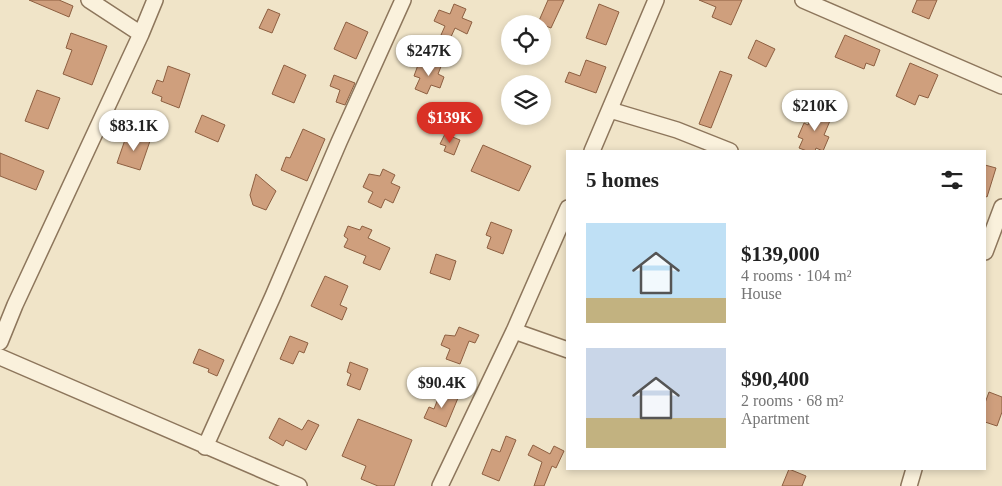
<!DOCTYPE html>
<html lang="en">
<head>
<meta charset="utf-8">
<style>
  :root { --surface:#fff; --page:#f6f6f6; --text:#222; --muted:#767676; --accent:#d93025 }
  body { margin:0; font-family:"Times New Roman",serif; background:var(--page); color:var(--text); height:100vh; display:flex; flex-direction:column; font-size:19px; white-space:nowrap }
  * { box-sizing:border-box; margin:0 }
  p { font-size:16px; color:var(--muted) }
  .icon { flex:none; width:28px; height:28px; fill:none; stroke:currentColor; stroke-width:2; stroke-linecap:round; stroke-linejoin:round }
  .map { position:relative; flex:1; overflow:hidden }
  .details { position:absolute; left:566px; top:150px; width:420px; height:320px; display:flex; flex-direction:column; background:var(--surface); border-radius:0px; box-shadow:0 2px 8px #0003 }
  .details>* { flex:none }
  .controls { position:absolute; left:501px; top:15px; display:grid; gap:10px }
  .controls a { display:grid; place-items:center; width:50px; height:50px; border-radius:50%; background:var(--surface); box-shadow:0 2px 8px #0003; font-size:25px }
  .price { position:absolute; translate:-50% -42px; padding:0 11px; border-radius:18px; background:#fff; color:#222; font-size:16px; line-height:32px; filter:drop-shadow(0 1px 2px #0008) }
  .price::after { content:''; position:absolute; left:50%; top:30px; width:15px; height:11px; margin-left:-8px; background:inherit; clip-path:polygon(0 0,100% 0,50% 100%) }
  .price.current { background:var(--accent); color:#fff }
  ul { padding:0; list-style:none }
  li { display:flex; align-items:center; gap:15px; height:125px; padding:0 20px }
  li span { display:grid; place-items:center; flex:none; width:140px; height:100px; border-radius:0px; color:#555 }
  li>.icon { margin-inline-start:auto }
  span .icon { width:60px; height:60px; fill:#fffc; stroke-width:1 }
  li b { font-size:21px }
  h2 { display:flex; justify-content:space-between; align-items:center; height:60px; padding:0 20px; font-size:21px }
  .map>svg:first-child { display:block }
</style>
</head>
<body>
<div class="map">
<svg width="1002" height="486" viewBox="0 0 1002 486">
  <rect width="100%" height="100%" fill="#f0e4c8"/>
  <path fill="#cf9f7d" stroke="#8d5f41" d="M29,0H59L73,6L69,17Z
    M548,0H564L551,28L538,23Z
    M699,0H742L731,25L712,17L716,7Z
    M917,0H937L929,19L912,12Z
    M454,4L466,9L462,18L472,22L467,34L455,28L450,39L441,35L445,26L434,21L439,10L450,14Z
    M599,4L619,12L606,45L586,38Z
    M268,9L280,14L272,33L259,28Z
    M346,22L368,32L356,59L334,49Z
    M71,33L107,46L92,85L63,74L72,50L66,48Z
    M845,35L880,50L874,66L866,63L864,69L835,57Z
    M756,40L775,49L766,67L748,58Z
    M432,60L442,64L438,74L444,77L440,88L431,85L427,94L415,89L420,78L414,76L418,65L428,69Z
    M586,60L606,67L596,93L565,82L569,72L580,76Z
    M910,63L938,75L928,98L919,95L915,105L896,96Z
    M284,65L306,75L294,103L272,94Z
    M168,66L190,74L179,108L161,101L162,97L152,93L157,80L163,82Z
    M720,71L732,75L711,128L699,124Z
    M334,75L355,83L345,105L336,102L340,90L330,86Z
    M37,90L60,98L48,129L25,121Z
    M815,109L832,116L824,135L829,137L823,151L816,148L815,151H807L799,148L803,139L798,137L804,123L808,125Z
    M202,115L225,125L218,142L195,132Z
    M303,129L325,139L307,181L281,170L286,157L290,158Z
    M127,134L150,141L140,170L117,163Z
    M445,134L460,140L454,155L444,151L446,146L440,144Z
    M483,145L531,166L519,191L471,171Z
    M0,153L44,171L36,190L0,176Z
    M985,165L996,168L987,197L985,196Z
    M383,169L395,175L391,183L400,187L393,203L385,199L381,208L368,202L373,192L363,187L369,174L380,176Z
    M256,174L276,191L266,210L253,205L250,195Z
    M491,222L512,230L503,254L487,248L491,237L486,235Z
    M348,226L360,230L362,226L372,230L368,238L390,248L380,270L363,263L366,256L344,247L348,239L344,236Z
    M436,254L456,261L450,280L430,273Z
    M325,276L348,286L340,305L347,308L342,320L311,306Z
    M459,327L479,335L475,343L469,341L460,364L446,359L450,349L441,345L445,335L455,336Z
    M290,336L308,343L304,353L299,351L293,364L280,359Z
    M199,349L224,360L217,376L208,372L209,369L193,363Z
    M350,362L368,369L360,390L347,385L351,374L347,372Z
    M441,391L458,398L446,427L424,418L429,407L434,409Z
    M989,392L1002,397V412L997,426L985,422V403Z
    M279,418L302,430L308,420L319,425L306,450L286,440L283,446L269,438Z
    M358,419L412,440L394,486H378L361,479L366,466L342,456Z
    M506,436L516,440L499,481L482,474L492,449L500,452Z
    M533,445L550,454L554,446L564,451L556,468L552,466L544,486H534L542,462L528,455Z
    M789,469L806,476L802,486H782Z"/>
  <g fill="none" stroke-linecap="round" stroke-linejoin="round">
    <defs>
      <path id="minor" d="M89,0L141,34
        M803,0L1002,86
        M610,110L677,130L730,151
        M592,151L656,0
        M985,252L1002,207
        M514,331L568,350
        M0,342L15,305L141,34L155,0
        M0,357L299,486
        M205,447L273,296L339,142L403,0
        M440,486L514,331L568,208
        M909,486L914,469"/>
    </defs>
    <use href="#minor" stroke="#8d765c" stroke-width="18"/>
    <use href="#minor" stroke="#faf1dc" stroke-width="15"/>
  </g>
</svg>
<div class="controls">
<a><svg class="icon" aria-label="locate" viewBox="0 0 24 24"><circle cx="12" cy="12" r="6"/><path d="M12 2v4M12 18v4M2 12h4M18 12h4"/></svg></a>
<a><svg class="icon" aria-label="layers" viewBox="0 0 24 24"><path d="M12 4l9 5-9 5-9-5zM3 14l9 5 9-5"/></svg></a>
</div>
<b class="price" style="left:429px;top:77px">$247K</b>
<b class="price" style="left:815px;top:132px">$210K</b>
<b class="price current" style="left:450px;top:144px">$139K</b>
<b class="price" style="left:134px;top:152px">$83.1K</b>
<b class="price" style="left:442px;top:409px">$90.4K</b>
<section class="details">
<h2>5 homes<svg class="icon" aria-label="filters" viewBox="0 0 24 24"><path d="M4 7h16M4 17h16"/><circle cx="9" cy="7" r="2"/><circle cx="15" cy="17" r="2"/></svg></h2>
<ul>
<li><span style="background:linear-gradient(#bfe0f5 75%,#c2b280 0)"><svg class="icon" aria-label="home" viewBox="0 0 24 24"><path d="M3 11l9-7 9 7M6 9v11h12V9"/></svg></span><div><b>$139,000</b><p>4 rooms · 104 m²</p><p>House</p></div></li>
<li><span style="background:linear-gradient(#c9d6e8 70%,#c2b280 0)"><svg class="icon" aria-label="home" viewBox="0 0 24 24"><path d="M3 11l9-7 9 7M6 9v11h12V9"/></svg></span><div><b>$90,400</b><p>2 rooms · 68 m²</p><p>Apartment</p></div></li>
</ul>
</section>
</div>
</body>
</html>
